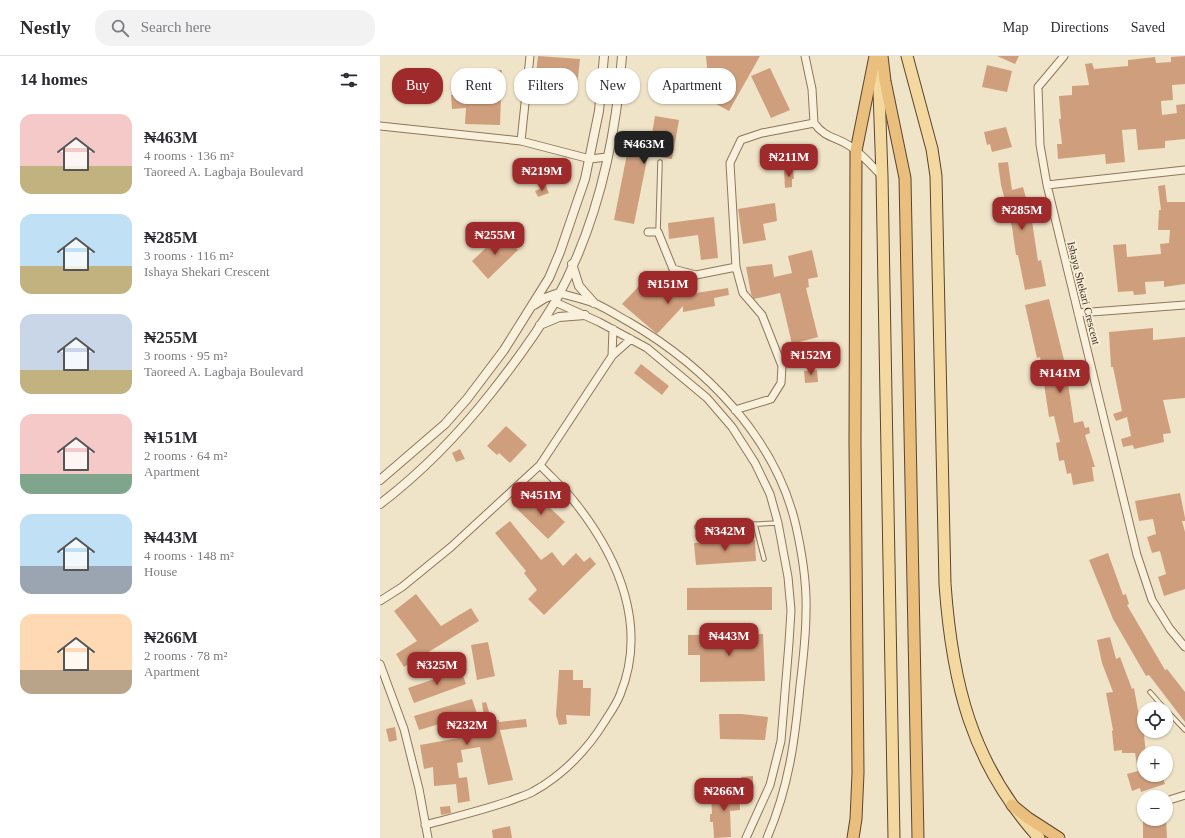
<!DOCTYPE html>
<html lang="en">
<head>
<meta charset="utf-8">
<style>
  :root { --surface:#fff; --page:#f2f2f3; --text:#2b2b33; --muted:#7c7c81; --line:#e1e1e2; --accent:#9e2a2b }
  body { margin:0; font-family:"Times New Roman",serif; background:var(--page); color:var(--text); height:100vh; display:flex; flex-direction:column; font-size:15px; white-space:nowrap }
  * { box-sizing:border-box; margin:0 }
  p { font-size:13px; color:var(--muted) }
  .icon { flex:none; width:22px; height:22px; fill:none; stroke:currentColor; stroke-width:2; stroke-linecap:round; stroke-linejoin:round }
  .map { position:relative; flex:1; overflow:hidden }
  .panel { display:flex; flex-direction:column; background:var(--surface); width:380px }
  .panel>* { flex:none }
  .top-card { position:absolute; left:12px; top:12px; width:380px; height:36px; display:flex; gap:8px }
  .buttons { position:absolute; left:757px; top:646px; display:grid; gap:8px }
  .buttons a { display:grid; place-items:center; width:36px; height:36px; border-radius:50%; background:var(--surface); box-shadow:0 1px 3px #0004; font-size:20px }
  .price { position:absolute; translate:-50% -34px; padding:0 9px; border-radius:8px; background:var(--accent); color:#fff; font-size:13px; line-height:26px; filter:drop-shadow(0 1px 2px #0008) }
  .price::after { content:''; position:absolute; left:50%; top:24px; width:12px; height:9px; margin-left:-6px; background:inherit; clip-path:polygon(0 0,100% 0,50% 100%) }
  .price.selected { background:#222; color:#fff }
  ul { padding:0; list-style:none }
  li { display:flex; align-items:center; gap:12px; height:100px; padding:0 20px }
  li span { display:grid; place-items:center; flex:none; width:112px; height:80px; border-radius:12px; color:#555 }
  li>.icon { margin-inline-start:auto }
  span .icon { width:48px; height:48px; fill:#fffc; stroke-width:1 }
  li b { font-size:17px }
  h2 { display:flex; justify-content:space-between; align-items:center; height:48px; padding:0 20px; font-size:17px }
  .chip { padding:0 14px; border-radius:16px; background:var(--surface); box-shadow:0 1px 3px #0004; font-size:14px; line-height:36px }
  .chip.selected { background:var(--accent); color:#fff }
  header { display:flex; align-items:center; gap:24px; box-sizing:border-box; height:56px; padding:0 20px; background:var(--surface); border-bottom:1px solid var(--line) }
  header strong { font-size:19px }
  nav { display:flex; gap:22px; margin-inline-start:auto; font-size:14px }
  .search { width:280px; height:36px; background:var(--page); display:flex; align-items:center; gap:10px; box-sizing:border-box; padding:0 14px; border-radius:16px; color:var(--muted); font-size:15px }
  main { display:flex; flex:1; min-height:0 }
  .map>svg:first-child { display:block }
</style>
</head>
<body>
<header>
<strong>Nestly</strong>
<div class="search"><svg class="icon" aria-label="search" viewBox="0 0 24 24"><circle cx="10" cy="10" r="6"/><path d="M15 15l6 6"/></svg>Search here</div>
<nav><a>Map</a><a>Directions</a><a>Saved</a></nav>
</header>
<main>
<section class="panel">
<h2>14 homes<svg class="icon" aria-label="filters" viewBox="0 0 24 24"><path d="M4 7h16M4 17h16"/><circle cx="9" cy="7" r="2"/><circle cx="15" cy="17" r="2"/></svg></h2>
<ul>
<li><span style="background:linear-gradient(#f6c9c9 65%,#c2b280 0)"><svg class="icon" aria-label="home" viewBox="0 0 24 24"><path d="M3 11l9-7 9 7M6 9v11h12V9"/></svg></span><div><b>₦463M</b><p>4 rooms · 136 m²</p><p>Taoreed A. Lagbaja Boulevard</p></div></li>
<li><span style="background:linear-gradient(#bfe0f5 65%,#c2b280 0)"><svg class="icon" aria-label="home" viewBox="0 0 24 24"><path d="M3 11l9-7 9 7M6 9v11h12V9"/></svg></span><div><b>₦285M</b><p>3 rooms · 116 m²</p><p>Ishaya Shekari Crescent</p></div></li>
<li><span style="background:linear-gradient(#c9d6e8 70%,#c2b280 0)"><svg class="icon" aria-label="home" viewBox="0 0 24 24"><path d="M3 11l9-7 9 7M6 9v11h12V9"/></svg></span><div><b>₦255M</b><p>3 rooms · 95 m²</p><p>Taoreed A. Lagbaja Boulevard</p></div></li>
<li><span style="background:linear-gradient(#f6c9c9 75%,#7fa58c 0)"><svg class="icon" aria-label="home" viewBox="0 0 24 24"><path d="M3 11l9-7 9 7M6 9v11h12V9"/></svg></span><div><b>₦151M</b><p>2 rooms · 64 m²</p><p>Apartment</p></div></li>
<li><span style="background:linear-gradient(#bfe0f5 65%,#9aa5b1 0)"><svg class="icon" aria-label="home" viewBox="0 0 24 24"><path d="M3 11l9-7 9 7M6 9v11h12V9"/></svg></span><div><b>₦443M</b><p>4 rooms · 148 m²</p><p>House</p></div></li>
<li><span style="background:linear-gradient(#ffd9b3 70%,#b9a48a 0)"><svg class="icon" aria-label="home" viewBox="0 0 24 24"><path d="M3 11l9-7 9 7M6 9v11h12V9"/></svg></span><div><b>₦266M</b><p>2 rooms · 78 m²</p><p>Apartment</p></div></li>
</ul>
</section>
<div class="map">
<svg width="805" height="782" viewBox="0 0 805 782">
  <rect width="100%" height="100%" fill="#f0e4c8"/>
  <path fill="#cf9f7d" d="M158,0L200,3L197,31L155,26Z
    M326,0H380L349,55L327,43L329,34Z
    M617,0H639L635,8Z
    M805,0V28L792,29L793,44L781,45L782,59L797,57L796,49L805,48V83L785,85V92L758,94L756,73L742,74L745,106L726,108L725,98L678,103L677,88H682L679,63H681L679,40L692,39V30L709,29L705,8L712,7L714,13L748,10V4L775,1L776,7L791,6V1Z
    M607,9L632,15L627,36L602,31Z
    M390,12L410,54L391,62L371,20Z
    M88,13L122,14L120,69L85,68L86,52L72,53L71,39L87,37Z
    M275,60L299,64L292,103L268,99L254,168L234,164L247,98L256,100L260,76L272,78Z
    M626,71L632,91L612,96L610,88L607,89L604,76Z
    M628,106L632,134L643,131L649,153L650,152L658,205L661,204L666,230L645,234L638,199H636L632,171L621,129L618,107Z
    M413,114L414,123H412V131L405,132L404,115Z
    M785,129L787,146H805V228L784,231V225L765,226L766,238L754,239L753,235L738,236L733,189L746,188L747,201L781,198L780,188L789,187L790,174H778L779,154H781L778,130Z
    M166,130L169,137L158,141L155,135Z
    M395,147L397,165L383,168L386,184L363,188L358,153Z
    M334,161L338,202L321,204L318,179L289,183L288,167Z
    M122,177L138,194L108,223L92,205Z
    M432,194L438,221L428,223L429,231L426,232L438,281L412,288L400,237L374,243L371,238L366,211L392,208L394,221L412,217L408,200Z
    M285,229L297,240L348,232L349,239L334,242L335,250L303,256V250L277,278L242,248L259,230L269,240L278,230L281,233Z
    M669,243L685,308L694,367L703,365L705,372L709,371L710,377L705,379L715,411H712L714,425L693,429L691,417L687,418L684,404L679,405L676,387L680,386L674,360L669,361L660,301L657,302L645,249Z
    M773,272V284L805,281V342L783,344L791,377L783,378L784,386L754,393L753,389L743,391L741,383L751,380L747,361L736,365L733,358L742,355L733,311H731L729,276Z
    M261,308L289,330L282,339L254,317Z
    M437,314L438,326L425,327L424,315Z
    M126,370L147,389L130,407L119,397L117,399L107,390Z
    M80,393L85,403L76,406L72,397Z
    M153,436L185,466L168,483L137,453Z
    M800,437L805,462V465H802L805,476V533L784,540L778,521L786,518L780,495L772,497L767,481L776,478L773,463L759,465L755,445Z
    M130,465L161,504L172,496L183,510L196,497L204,506L210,501L216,508L164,559L148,543L157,534L144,517L146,515L115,477Z
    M375,484L376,505L316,509L314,487Z
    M728,497L743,539L746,538L749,548L747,549L785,614L787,613L805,636V666L769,619L766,620L733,563L709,504Z
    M392,531V554H307V532Z
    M36,538L61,570L91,552L99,565L24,611L16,598L37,585L14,555Z
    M383,578L385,625L320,626V599H308V579Z
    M730,581L736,603L740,601L752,633L754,632L761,671L763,670L766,697H764V719H782L785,728L761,736L760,732L752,735L747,718L758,715L755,697H742V694L734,695L732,675L733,674L726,637L733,636L722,607L717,584Z
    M108,586L115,620L97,624L91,589Z
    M81,614L86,628L34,647L28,632Z
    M179,614H193V624H203V632H211L210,660L186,659L187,668L179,669L176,659Z
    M92,643L99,663L104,661L102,647L106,646L112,665L119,664V666L146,663L147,671L120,674L133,724L108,729L100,691L81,694L83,706L77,707L79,722L87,721L90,745L78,747L76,728L54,730L53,711L44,713L40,689L90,680L87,660L39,674L34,660Z
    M339,658H362L388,661L385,684L340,683Z
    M15,671L17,684L9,686L6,673Z
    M373,720V728H361V721Z
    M359,735L360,754L350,755L351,781L334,782L333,766H330V758H332L331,736Z
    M70,750L71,757L61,759L60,751Z
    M763,763H786L787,782H763Z
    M130,770L132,782H113L112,774Z"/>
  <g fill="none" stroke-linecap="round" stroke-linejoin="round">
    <defs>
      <path id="service" d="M278,176L280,106
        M375,468L384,503
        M317,471L398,467
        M770,636L785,653
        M786,654L805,674"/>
      <path id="minor" d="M684,0L658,31L660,89L667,129L757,499L772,544L790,573L805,591
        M434,67C446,83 455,80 470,90C482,98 492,110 502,120
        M0,70L141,85L210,103L227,101
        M141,85L150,0
        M667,129L805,114
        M268,176H278L293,213L316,219L356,211
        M179,237C190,240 203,243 214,247C226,252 238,260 249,266C325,310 396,382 416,470C422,497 427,528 426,556C426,581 423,605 420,630C415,684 409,731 387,782
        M175,246L219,266L267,292L327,342L352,371L375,407L390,438L398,467L408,521L411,554L409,587L401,685L390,729L366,782
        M698,257L805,249
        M232,300L233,273
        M355,354L391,343L401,327L402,310L382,259L363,237L356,211L350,107L361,84L382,77L434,67L432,33L425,0
        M0,545L22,531L71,491L160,409L232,300L251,283
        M0,608L24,673L39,733L48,782
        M786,745L805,739
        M45,769C74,761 104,754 132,744C139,741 148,739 154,735C183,719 208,693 225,665C230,657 236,649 240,639C268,571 239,503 197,449C186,434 172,422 160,409"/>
      <path id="tertiary" d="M192,208L199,230L214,247
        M154,249L165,242L179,237
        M160,269L179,261L205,259
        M0,424L65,368L87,343L124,294L169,222L180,196L205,123L219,55L224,0
        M0,448C42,416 78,379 111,337C134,308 156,278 175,246C216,172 236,84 242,0"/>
      <path id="primary" d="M527,0L552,93L556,120L565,528C572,626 591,707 659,782
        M498,7L502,120L514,782"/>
      <path id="trunk" d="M502,0L505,25L525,122L538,782
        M632,749L648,762L679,782
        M473,782L476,763L478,717L475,387L476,95L495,0"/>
    </defs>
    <use href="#service" stroke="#8d765c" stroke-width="5.5"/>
    <use href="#minor" stroke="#8d765c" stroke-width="9"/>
    <use href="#tertiary" stroke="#8d765c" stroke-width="10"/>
    <use href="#primary" stroke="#5b4430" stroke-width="13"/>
    <use href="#trunk" stroke="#5b4430" stroke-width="13"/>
    <use href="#service" stroke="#faf1dc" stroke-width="3.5"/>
    <use href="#minor" stroke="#faf1dc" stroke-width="7"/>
    <use href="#tertiary" stroke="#faf1dc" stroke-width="8"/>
    <use href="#primary" stroke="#f3d9a0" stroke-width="11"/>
    <use href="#trunk" stroke="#eabe7c" stroke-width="11"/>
  </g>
  <g text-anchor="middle" stroke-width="3.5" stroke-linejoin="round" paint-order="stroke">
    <g font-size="11" fill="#3d2e20" stroke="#f7eed8">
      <text transform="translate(704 237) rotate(76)" y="4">Ishaya Shekari Crescent</text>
    </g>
  </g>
</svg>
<div class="buttons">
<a><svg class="icon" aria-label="locate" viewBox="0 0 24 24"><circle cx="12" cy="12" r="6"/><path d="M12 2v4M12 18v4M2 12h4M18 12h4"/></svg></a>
<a>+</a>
<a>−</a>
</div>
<b class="price selected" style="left:264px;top:109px">₦463M</b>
<b class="price" style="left:409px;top:122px">₦211M</b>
<b class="price" style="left:162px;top:136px">₦219M</b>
<b class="price" style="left:642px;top:175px">₦285M</b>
<b class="price" style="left:115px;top:200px">₦255M</b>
<b class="price" style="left:288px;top:249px">₦151M</b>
<b class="price" style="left:431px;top:320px">₦152M</b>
<b class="price" style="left:680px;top:338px">₦141M</b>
<b class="price" style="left:161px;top:460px">₦451M</b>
<b class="price" style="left:345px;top:496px">₦342M</b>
<b class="price" style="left:349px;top:601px">₦443M</b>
<b class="price" style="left:57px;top:630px">₦325M</b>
<b class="price" style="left:87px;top:690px">₦232M</b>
<b class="price" style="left:344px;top:756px">₦266M</b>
<div class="top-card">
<a class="chip selected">Buy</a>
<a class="chip">Rent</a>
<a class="chip">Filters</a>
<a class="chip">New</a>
<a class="chip">Apartment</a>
</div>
</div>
</main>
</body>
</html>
